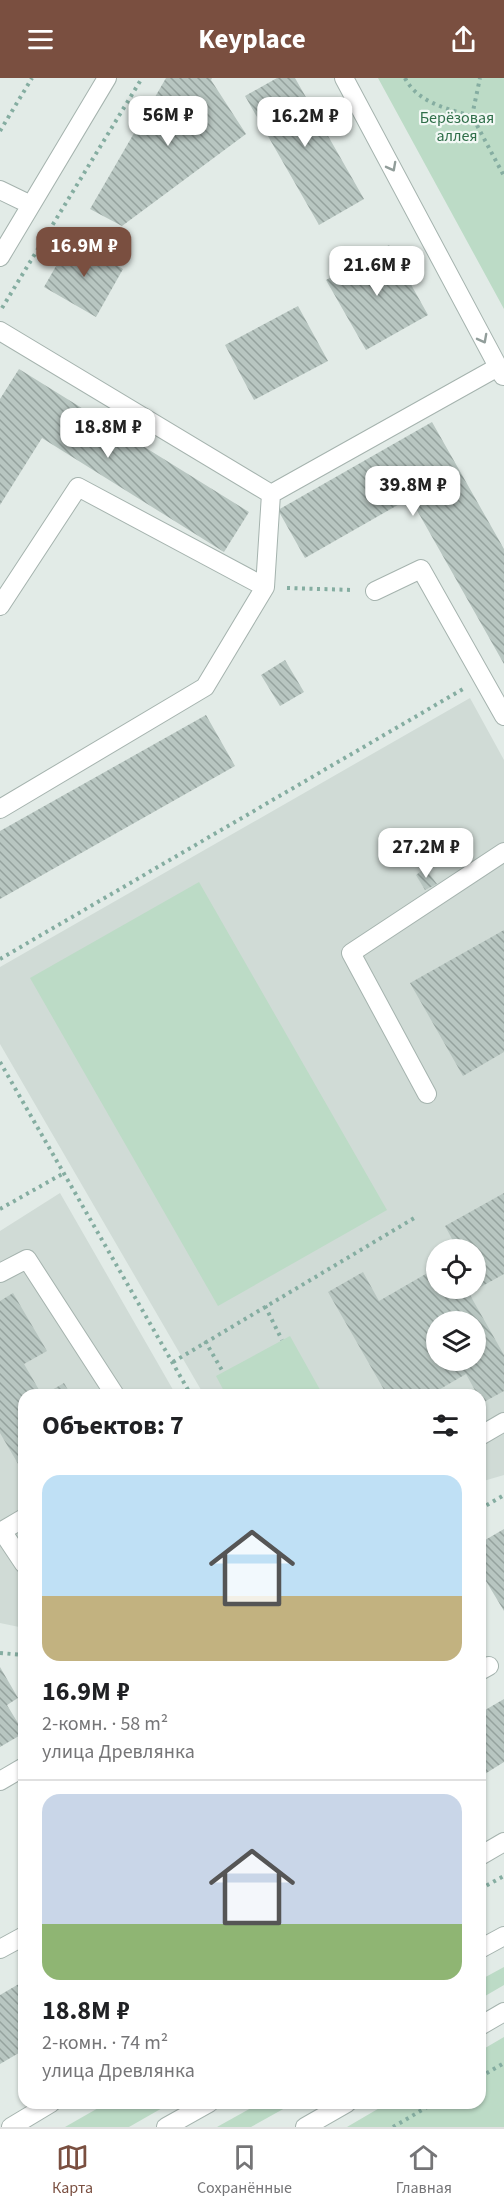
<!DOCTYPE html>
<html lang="ru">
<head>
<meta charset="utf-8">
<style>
  :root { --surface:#fff; --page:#f6f6f6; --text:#202124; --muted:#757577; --line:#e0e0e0; --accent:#7a4f40 }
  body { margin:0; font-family:"Source Sans 3",sans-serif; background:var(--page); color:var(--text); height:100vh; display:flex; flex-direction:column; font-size:22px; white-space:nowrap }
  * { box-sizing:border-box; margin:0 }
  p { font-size:20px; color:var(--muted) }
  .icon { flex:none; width:33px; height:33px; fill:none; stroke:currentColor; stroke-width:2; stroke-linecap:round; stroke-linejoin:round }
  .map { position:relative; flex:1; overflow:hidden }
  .panel { position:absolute; left:18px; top:1311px; width:468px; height:720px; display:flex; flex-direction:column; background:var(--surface); border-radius:18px; box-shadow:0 2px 4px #0004 }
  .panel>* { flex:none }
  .controls { position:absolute; left:426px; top:1161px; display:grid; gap:12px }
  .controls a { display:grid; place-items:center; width:60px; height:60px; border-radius:50%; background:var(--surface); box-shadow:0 2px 4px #0004; font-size:30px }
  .price { position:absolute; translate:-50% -51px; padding:0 14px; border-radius:12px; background:#fff; color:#222; font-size:20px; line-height:39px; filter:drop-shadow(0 2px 3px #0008) }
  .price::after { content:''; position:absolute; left:50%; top:36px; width:18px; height:14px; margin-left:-9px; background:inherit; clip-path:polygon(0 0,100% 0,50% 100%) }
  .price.on { background:var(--accent); color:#fff }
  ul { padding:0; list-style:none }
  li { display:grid; align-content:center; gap:12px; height:318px; padding:0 24px }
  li+li { border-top:2px solid var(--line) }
  li span { display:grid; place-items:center; height:186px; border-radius:18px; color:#555 }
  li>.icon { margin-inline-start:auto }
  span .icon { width:108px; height:108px; fill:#fffc; stroke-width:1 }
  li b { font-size:26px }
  h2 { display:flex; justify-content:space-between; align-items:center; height:72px; padding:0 24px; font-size:26px }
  header { display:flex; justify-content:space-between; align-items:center; height:78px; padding:0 24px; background:var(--accent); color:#fff; font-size:27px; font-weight:700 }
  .menu { display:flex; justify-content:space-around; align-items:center; height:84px; border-top:2px solid var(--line); background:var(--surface); font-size:16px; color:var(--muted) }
  .menu a { display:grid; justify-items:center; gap:3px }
  .menu .on { color:var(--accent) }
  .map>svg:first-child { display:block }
</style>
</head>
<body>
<header><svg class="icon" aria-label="menu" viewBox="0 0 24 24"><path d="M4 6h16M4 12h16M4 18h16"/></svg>Keyplace<svg class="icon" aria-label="share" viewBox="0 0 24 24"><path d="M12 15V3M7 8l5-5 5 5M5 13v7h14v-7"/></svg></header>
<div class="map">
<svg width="504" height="2049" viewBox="0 0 504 2049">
  <defs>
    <pattern id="building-back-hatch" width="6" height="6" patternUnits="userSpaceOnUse" patternTransform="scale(1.5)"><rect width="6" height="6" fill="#b8c6c1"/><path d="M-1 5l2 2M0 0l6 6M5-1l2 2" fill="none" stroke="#95a29e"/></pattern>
  </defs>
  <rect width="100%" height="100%" fill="#e2ebe7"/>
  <path fill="#d0dbd6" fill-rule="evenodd" d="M470,620L504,682V1397L480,1404V1317H204L0,966V889ZM436,1172H476V1210H436ZM436,1244H476V1282H436Z
    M60,1115L176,1317H24V1550L0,1545V1153Z"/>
  <path fill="#bcdbc6" d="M378,0H504V231Z
    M199,804L387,1132L218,1228L30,900Z
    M290,1258L323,1317H226L216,1298Z
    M504,1889V1907L480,1921V1902Z
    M504,1959V2049H347L388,2025H480V1973Z
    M107,2025H171L129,2049H65Z
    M260,2025H294L251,2049H217Z"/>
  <path fill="url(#building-back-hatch)" fill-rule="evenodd" d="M166,0H212L211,2L246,56L122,148L90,131Z
    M277,0H295L364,121L319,147L245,18Z
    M71,162L123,191L96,239L44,209Z
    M389,167L428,237L366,272L326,202Z
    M298,228L328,283L254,322L225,267Z
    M19,291L249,434L224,474L42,360L0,427V321Z
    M432,344L504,471V586L410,420L305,480L278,432Z
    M285,582L304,614L280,628L261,597Z
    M206,637L235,688L0,821V753Z
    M425,790L437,806L425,812L416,797Z
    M504,852V974L463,998L410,905Z
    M504,1115V1196L477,1211L476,1172H458L445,1148Z
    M436,1190V1210H466L504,1277V1313L482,1325L466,1296L430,1317H387L328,1214L363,1194L379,1223ZM436,1244H476V1282H436Z
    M13,1215L47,1273L24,1286L42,1317H24V1396L0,1355V1223Z
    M64,1305L71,1317H43Z
    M504,1451V1533L480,1493V1465Z
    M0,1589L18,1620L7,1627L24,1655L0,1669Z
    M504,1621V1684L480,1699V1635Z
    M24,1903V1972L0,1986V1917Z"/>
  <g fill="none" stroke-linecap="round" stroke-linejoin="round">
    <defs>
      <path id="minor" d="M344,0L503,298
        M0,112L31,127
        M0,179L107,0
        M0,253L271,416L498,289
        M375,513L421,491L504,638
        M0,528L78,409L265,509
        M0,731L205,609L265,509L271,416
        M427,1016L351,875L504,774
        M0,1195L27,1181L115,1317
        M480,1358L504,1344
        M2,1453L24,1440
        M0,1454L2,1453L24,1486
        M480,1593L489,1588
        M0,1703L24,1689
        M480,1778L504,1764
        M0,1871L24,1858
        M480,1871L504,1858
        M480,1948L504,1934
        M11,2049L51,2025
        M166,2049L209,2025
        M305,2049L347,2025"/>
    </defs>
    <use href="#minor" stroke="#a5b3ae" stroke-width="20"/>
    <path stroke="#85ada1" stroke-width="4" stroke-dasharray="3 4.5" stroke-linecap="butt" d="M405,0C417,24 447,31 472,38L504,98
      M472,38L480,0
      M0,53L32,0
      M2,230L142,0
      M287,510L354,512
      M0,881L463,611
      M0,984L191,1317
      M0,1131L64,1095
      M265,1228L282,1262
      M205,1263L223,1294
      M173,1284L416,1139
      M480,1431L504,1417
      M0,1575L24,1577
      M480,1811L504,1798
      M480,1999L504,1985
      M393,2049L434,2025"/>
    <use href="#minor" stroke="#fff" stroke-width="18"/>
  </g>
  <defs><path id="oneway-chevron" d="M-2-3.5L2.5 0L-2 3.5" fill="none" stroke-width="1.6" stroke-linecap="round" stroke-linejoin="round" transform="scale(1.5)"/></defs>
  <g stroke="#919d9a">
    <use href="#oneway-chevron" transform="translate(392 89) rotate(62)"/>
    <use href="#oneway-chevron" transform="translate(483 261) rotate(62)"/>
  </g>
  <g text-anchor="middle" stroke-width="4.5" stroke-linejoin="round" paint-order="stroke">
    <g font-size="16" fill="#306f4a" stroke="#f2f8f5">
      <text x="457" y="45">Берёзовая<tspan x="457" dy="18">аллея</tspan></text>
    </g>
  </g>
</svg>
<div class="controls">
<a><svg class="icon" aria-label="locate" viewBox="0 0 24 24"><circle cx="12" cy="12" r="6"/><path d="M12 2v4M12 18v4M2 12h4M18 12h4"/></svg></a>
<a><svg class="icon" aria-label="layers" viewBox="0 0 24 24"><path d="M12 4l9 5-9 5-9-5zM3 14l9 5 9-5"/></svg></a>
</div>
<b class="price" style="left:168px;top:69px">56M ₽</b>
<b class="price" style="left:305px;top:70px">16.2M ₽</b>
<b class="price on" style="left:84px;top:200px">16.9M ₽</b>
<b class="price" style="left:377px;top:219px">21.6M ₽</b>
<b class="price" style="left:108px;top:381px">18.8M ₽</b>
<b class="price" style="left:413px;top:439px">39.8M ₽</b>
<b class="price" style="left:426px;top:801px">27.2M ₽</b>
<section class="panel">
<h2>Объектов: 7<svg class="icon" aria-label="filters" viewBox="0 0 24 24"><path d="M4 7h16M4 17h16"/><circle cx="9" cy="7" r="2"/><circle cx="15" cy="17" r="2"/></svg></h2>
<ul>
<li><span style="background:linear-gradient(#bfe0f5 65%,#c2b280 0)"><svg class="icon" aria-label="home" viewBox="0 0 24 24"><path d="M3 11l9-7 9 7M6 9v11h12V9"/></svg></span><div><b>16.9M ₽</b><p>2-комн. · 58 m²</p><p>улица Древлянка</p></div></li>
<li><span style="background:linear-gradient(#c9d6e8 70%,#8fb573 0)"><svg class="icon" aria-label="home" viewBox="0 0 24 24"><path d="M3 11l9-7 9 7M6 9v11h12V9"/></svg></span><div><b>18.8M ₽</b><p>2-комн. · 74 m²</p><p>улица Древлянка</p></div></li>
</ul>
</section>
</div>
<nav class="menu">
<a class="on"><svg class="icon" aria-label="map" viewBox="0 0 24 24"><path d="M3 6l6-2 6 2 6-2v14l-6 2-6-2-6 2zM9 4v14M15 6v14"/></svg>Карта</a>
<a><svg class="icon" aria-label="saved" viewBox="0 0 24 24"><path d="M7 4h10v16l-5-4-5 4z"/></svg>Сохранённые</a>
<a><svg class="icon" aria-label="home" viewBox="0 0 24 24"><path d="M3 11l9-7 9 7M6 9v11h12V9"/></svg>Главная</a>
</nav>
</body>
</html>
